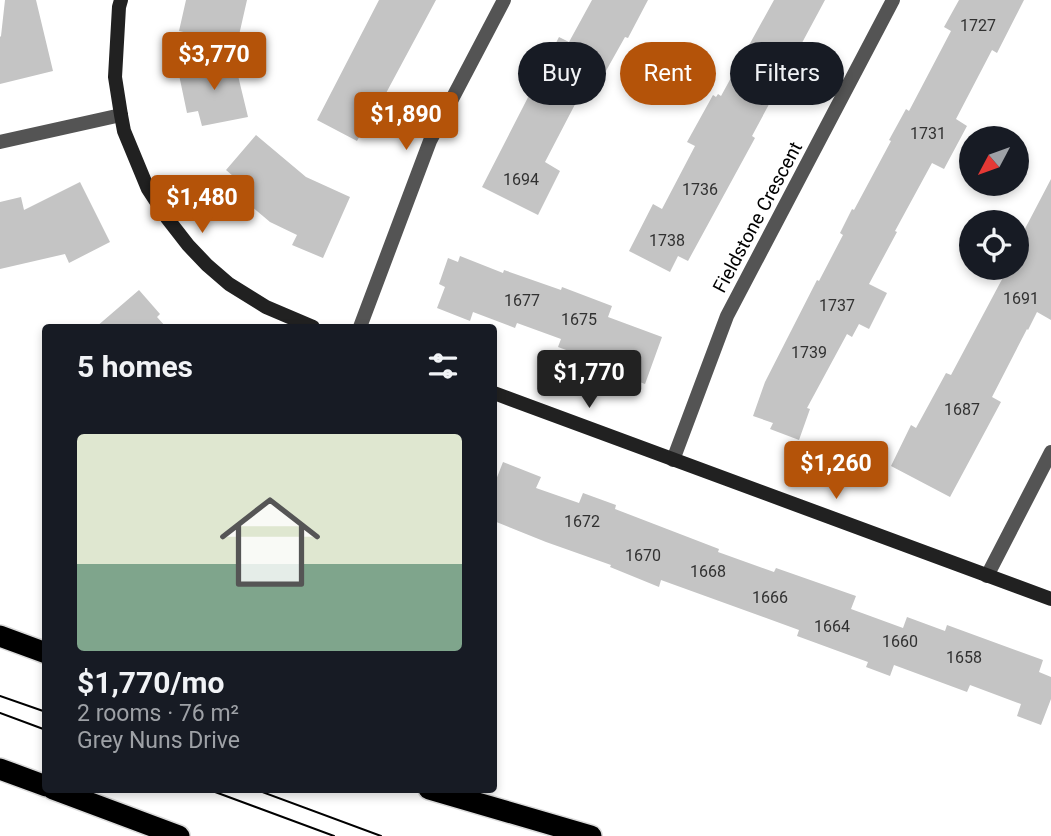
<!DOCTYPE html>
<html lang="en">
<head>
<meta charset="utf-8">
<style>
  :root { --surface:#171b24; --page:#20242c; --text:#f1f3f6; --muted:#9ea1a6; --accent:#b45309 }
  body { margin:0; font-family:Roboto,sans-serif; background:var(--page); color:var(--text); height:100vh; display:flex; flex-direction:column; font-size:26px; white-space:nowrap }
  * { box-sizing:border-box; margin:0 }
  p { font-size:23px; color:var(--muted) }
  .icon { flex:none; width:38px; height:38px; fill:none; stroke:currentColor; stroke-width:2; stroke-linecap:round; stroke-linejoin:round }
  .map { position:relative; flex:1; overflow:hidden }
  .side { position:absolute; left:42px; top:324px; width:455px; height:469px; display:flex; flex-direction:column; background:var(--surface); border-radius:7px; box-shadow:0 4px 10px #0003 }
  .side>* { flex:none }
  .guide { position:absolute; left:518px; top:42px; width:427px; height:63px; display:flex; gap:14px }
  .needle { width:46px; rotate:229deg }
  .buttons { position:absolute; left:959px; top:126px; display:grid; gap:14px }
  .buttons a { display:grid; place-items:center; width:70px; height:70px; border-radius:50%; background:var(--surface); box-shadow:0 4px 10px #0003; font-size:35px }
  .price { position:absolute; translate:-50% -60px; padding:0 16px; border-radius:7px; background:var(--accent); color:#fff; font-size:23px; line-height:46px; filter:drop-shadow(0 2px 4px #0008) }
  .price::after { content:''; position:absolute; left:50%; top:42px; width:21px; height:16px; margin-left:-10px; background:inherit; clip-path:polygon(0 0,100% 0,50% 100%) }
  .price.on { background:#222; color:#fff }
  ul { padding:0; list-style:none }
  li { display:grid; align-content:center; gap:14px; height:371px; padding:0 35px }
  li span { display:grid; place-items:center; height:217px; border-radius:7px; color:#555 }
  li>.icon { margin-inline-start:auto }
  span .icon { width:126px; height:126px; fill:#fffc; stroke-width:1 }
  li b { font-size:30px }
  h2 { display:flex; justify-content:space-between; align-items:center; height:84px; padding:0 35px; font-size:30px }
  .chip { padding:0 24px; border-radius:32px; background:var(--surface); box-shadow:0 4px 10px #0003; font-size:24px; line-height:63px }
  .chip.on { background:var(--accent); color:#fff }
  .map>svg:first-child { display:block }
</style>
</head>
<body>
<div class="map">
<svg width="1051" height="836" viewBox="0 0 1051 836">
  <rect width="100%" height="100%" fill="#fff"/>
  <path fill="#c4c4c4" d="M5,0H36L53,71L0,84V37L1,36Z
    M186,0H247L237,44L179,31Z
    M379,0H436L385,95L387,96L372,124L367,122L357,141L317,120Z
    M592,0H648L628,38L625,37L593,94L583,89L545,162L560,171L538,215L482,187L559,37L569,42Z
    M774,0H825L752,136L755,138L688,261L678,256L670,272L629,251L653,204L662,209L695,146L687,142L713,95L716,97L718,94L721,96Z
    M959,0H1024L997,53L992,50L956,119L967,126L944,169L932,163L895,231L897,232L869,284L887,293L869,329L859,324L852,337L847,334L807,408L810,409L799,440L770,429L773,423L753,416L765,382L817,280L819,281L843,235L840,233L852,209L854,210L891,141L889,140L906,109L909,111L951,31L944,27Z
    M234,59L248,117L202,126L198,111L187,113L178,70Z
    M256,135L306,177L350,197L323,258L292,245L297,235L270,222L233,191L240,182L226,170Z
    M1051,179V320L1037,312L1028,330L1027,329L992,397L1001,402L950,497L891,466L911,425L916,428L946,373L951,375L1008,268H1017V244Z
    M80,182L110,242L69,263L65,254L0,269V202L21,197L24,210Z
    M460,256L503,273L504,270L561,290L562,287L612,306L608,317L662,337L645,384L605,369L607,365L558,347L561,339L517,323L515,328L473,312L470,321L437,308L445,287L439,284L448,258L458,262Z
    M139,290L160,314L157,317L166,327H96Z
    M503,462L541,477L536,488L579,503L583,493L616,505L615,509L719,549L718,552L774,572L776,568L856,596L851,609L903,628L907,617L945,631L947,625L1043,660L1039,672L1051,677V699L1041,725L1017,716L1021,704L970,685L967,692L894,665L890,676L866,667L868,662L797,636L799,630L661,580L659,587L610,567L611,565L546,542L494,521V485Z"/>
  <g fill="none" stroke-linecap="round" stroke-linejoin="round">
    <defs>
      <path id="highway" d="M0,636L46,653
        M0,769L46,786
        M53,789L179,836
        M429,789L591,836"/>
    </defs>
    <use href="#highway" stroke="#dbdbdb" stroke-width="24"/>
    <path stroke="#545454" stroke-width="14" d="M0,142L121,115
      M360,327L430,141L504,0
      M673,460L727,316L893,0
      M987,576L1051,452"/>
    <path stroke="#212121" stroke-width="14" d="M121,0L119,7L115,77L121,115L124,131L148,189L167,218L188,245L207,265L229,284L266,307L313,327
      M494,393L1051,599"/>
    <use href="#highway" stroke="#000" stroke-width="21"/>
    <path stroke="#000" stroke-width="2" d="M0,696L46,712
      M0,713L46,730
      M207,789L334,836
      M254,789L381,836"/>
  </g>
  <g text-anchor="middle" stroke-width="6" stroke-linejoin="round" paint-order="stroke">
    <g font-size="16" fill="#313131">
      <text x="978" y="31">1727</text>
      <text x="928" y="139">1731</text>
      <text x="521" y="185">1694</text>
      <text x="700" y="195">1736</text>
      <text x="667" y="246">1738</text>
      <text x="1021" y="304">1691</text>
      <text x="522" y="306">1677</text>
      <text x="837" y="311">1737</text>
      <text x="579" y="325">1675</text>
      <text x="809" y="358">1739</text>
      <text x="962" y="415">1687</text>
      <text x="582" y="527">1672</text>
      <text x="643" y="561">1670</text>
      <text x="708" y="577">1668</text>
      <text x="770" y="603">1666</text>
      <text x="832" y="632">1664</text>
      <text x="900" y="647">1660</text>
      <text x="964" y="663">1658</text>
    </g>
    <g font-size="19" fill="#000" stroke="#fff">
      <text transform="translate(757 217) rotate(-62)" y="7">Fieldstone Crescent</text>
    </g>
  </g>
</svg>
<div class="buttons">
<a><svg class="needle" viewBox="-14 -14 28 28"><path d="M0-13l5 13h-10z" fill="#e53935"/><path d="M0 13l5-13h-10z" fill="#9ea1a6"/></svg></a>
<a><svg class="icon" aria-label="locate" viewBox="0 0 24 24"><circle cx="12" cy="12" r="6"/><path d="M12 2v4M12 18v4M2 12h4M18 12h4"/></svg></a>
</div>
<b class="price" style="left:214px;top:92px">$3,770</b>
<b class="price" style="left:406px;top:152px">$1,890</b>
<b class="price" style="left:202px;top:235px">$1,480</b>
<b class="price on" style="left:589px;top:410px">$1,770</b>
<b class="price" style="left:836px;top:501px">$1,260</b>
<div class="guide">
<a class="chip">Buy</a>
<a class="chip on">Rent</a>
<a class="chip">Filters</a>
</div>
<section class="side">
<h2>5 homes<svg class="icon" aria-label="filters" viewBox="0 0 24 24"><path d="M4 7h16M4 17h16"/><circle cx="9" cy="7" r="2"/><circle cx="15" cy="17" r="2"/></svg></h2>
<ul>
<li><span style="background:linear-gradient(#dfe7d0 60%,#7fa58c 0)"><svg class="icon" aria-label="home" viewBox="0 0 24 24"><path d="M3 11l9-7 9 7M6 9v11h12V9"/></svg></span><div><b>$1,770/mo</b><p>2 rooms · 76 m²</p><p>Grey Nuns Drive</p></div></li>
</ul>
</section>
</div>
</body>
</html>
